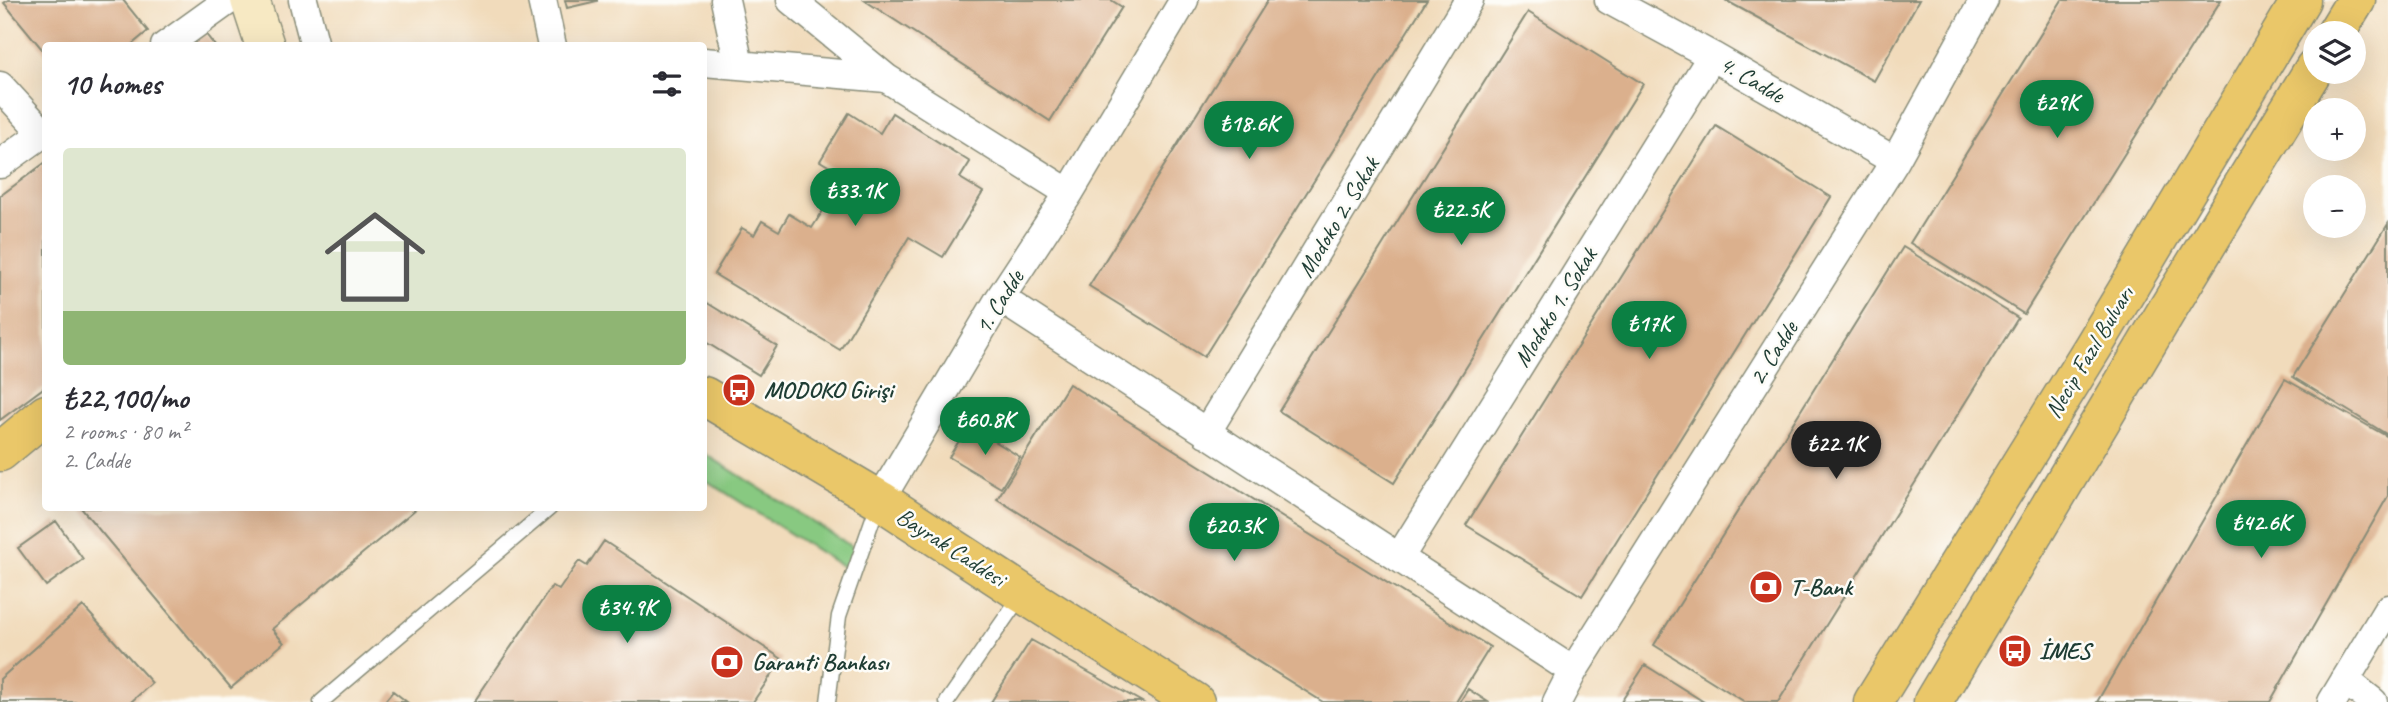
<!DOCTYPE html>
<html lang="en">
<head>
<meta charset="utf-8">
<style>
  :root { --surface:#fff; --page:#f7f7f7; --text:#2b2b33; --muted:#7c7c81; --line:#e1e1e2; --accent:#0b8043 }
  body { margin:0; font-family:Caveat,sans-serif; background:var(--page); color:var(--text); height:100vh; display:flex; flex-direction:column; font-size:26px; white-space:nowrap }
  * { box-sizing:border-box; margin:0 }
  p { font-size:23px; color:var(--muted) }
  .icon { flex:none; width:38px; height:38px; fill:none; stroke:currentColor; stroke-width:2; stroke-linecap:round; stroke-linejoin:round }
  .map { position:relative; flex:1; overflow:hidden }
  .drawer { position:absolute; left:42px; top:42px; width:665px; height:469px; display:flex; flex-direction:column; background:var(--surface); border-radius:7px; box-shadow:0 7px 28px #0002 }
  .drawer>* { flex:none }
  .tools { position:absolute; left:2303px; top:21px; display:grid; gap:14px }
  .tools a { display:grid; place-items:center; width:63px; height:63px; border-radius:50%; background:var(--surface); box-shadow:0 7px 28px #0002; font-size:35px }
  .price { position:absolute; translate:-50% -60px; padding:0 16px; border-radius:24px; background:var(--accent); color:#fff; font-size:23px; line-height:46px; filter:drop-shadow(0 2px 4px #0008) }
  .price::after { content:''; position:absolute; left:50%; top:42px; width:21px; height:16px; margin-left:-10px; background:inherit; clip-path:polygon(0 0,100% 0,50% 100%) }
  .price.active { background:#222; color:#fff }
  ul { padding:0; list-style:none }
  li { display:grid; align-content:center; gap:14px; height:371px; padding:0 21px }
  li+li { border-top:2px solid var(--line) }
  li span { display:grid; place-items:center; height:217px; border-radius:7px; color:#555 }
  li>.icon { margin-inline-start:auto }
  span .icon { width:126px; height:126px; fill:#fffc; stroke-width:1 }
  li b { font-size:30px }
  h2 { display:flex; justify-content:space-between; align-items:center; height:84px; padding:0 21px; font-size:30px }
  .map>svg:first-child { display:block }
</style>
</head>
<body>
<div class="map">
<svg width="2388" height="702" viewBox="0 0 2388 702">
  <rect width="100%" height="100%" fill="#fdfcf7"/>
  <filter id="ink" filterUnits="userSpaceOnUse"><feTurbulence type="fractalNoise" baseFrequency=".0143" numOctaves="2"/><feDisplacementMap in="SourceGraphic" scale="14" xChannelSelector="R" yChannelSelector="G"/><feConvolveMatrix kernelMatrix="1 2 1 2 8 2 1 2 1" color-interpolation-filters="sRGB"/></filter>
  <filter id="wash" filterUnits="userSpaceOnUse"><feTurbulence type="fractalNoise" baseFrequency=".00686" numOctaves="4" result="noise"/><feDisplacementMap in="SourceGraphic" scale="28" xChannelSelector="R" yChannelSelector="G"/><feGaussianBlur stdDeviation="1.57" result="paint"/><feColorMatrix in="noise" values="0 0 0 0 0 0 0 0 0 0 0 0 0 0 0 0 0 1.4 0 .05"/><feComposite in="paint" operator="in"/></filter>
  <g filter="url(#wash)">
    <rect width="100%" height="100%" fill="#f1dbbb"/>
    <path fill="#88c981" stroke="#54835a" stroke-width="2" d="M704,453L859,551L848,570L704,479Z"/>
    <g id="blocks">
      <path fill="#dbb08d" d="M8,0H123L148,31L130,46H46V54L4,3Z
        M565,0H597V1L567,8Z
        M864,0H1111L1122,7L1050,121Z
        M1268,0H1427L1204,357L1089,286Z
        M1725,0H1919L1874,81Z
        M2062,0H2221L2024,314L1910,243Z
        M1528,12L1643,84L1394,483L1279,411Z
        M205,33L215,46H189Z
        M849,113L880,133L892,113L970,162L960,178L983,192L943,257L909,237L840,350L714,274L742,228L754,235L762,221L779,231L789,214L812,228L845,176L820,161Z
        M1716,126L1831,197L1582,596L1466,525Z
        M46,162V386L0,420V196Z
        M2388,224V435L2293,377Z
        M1903,247L2018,318L1778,702H1745L1654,645Z
        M704,301L777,346L759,375L704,341Z
        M2285,379L2388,437V496L2270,702H2097Z
        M1069,384L1490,647L1456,702H1323L997,499Z
        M969,425L1020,457L1001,488L949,457Z
        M81,508H417L272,629L284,643L231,688Z
        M56,521L83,559L46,586L18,548Z
        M604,541L782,659L753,702H474L552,586L559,590L579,561L587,566Z
        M83,606L152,683L131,702H0V679Z
        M1031,640L1142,702H991Z
        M1645,665L1704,702H1621Z
        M1468,689L1488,702H1460Z
        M393,691L407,702H384Z"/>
    </g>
  </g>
  <g filter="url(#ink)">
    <use href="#blocks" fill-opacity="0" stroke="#888c78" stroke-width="2"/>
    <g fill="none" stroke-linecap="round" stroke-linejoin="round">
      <defs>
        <path id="lane" d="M321,702L550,508
          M828,702L839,616L879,501
          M947,702L1022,594"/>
        <path id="street" d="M303,0L315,46
          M542,0L552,46
          M725,0L739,65
          M791,0L886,78
          M1609,0L1712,56L1895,161
          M165,46L229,0
          M704,62L886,78L1069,193
          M0,86L43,133
          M0,164L46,131
          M1000,298L1573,671
          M1206,433L1469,0
          M880,500L1000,298L1069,193L1184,0
          M1399,558L1712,56
          M2345,680L2373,702
          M1557,702L1573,671L1895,161L1984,0
          M2332,702L2388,609"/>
        <path id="secondary" d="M250,0L265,46"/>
        <path id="primary" d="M2336,33L2356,0
          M704,396L880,500L1022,593L1195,702
          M0,452L46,414
          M1873,702L2093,347L2301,0
          M1933,702L2167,310L2315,67"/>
      </defs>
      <use href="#lane" stroke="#888c78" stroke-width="17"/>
      <use href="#street" stroke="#888c78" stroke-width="31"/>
      <use href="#secondary" stroke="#888c78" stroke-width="41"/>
      <use href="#primary" stroke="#888c78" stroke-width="41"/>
      <use href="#lane" stroke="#fff" stroke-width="14"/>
      <use href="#street" stroke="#fff" stroke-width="28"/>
      <use href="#secondary" stroke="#f7e9c3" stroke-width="38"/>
      <use href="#primary" stroke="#eac769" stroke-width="38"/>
    </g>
  </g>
  <defs>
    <symbol id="bus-disc" viewBox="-11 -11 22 22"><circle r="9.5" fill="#c8321e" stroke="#fdfcf7"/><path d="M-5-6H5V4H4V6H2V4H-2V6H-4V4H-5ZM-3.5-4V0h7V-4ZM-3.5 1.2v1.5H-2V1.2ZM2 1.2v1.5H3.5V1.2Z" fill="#fff"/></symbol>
    <symbol id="bank-disc" viewBox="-11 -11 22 22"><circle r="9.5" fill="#c8321e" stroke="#fdfcf7"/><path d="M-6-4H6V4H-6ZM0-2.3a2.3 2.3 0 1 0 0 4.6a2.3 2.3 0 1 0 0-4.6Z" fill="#fff"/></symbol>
  </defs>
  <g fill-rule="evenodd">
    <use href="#bus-disc" x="720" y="371" width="38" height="38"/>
    <use href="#bank-disc" x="1747" y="568" width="38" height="38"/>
    <use href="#bus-disc" x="1996" y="632" width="38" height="38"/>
    <use href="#bank-disc" x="708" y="643" width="38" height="38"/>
  </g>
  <g text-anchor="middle" stroke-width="5" stroke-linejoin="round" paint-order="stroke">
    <g font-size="24" fill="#1f3d34" stroke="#fdfcf7">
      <text transform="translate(1752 79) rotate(30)" y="8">4. Cadde</text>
      <text transform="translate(1338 217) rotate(-59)" y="8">Modoko 2. Sokak</text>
      <text transform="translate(999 302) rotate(-58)" y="8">1. Cadde</text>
      <text transform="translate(1555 307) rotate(-58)" y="8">Modoko 1. Sokak</text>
      <text transform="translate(2089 352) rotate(-59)" y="8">Necip Fazıl Bulvarı</text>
      <text transform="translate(1773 353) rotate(-58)" y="8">2. Cadde</text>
      <text transform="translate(951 547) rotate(33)" y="8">Bayrak Caddesi</text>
    </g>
    <g font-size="24" font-weight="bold" fill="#1f3d34" stroke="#fdfcf7" text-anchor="start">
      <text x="764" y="398">MODOKO Girişi</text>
      <text x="1790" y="595">T-Bank</text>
      <text x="2039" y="659">İMES</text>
      <text x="752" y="670">Garanti Bankası</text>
    </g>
  </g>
</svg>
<div class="tools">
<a><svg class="icon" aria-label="layers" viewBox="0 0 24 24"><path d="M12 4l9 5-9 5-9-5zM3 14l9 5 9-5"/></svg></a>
<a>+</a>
<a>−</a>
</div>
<b class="price" style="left:2057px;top:140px">₺29K</b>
<b class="price" style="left:1249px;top:161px">₺18.6K</b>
<b class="price" style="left:855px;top:228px">₺33.1K</b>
<b class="price" style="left:1461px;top:247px">₺22.5K</b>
<b class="price" style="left:1649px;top:361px">₺17K</b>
<b class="price" style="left:985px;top:457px">₺60.8K</b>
<b class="price active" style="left:1836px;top:481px">₺22.1K</b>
<b class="price" style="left:2261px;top:560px">₺42.6K</b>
<b class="price" style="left:1234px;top:563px">₺20.3K</b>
<b class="price" style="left:627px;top:645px">₺34.9K</b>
<section class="drawer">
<h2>10 homes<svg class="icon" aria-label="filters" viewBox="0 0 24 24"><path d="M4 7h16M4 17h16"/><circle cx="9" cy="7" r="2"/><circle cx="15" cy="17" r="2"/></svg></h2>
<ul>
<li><span style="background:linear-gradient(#dfe7d0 75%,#8fb573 0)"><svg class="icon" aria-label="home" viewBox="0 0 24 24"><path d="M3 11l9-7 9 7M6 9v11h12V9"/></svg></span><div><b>₺22,100/mo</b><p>2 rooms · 80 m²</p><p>2. Cadde</p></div></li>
</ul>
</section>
</div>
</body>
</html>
